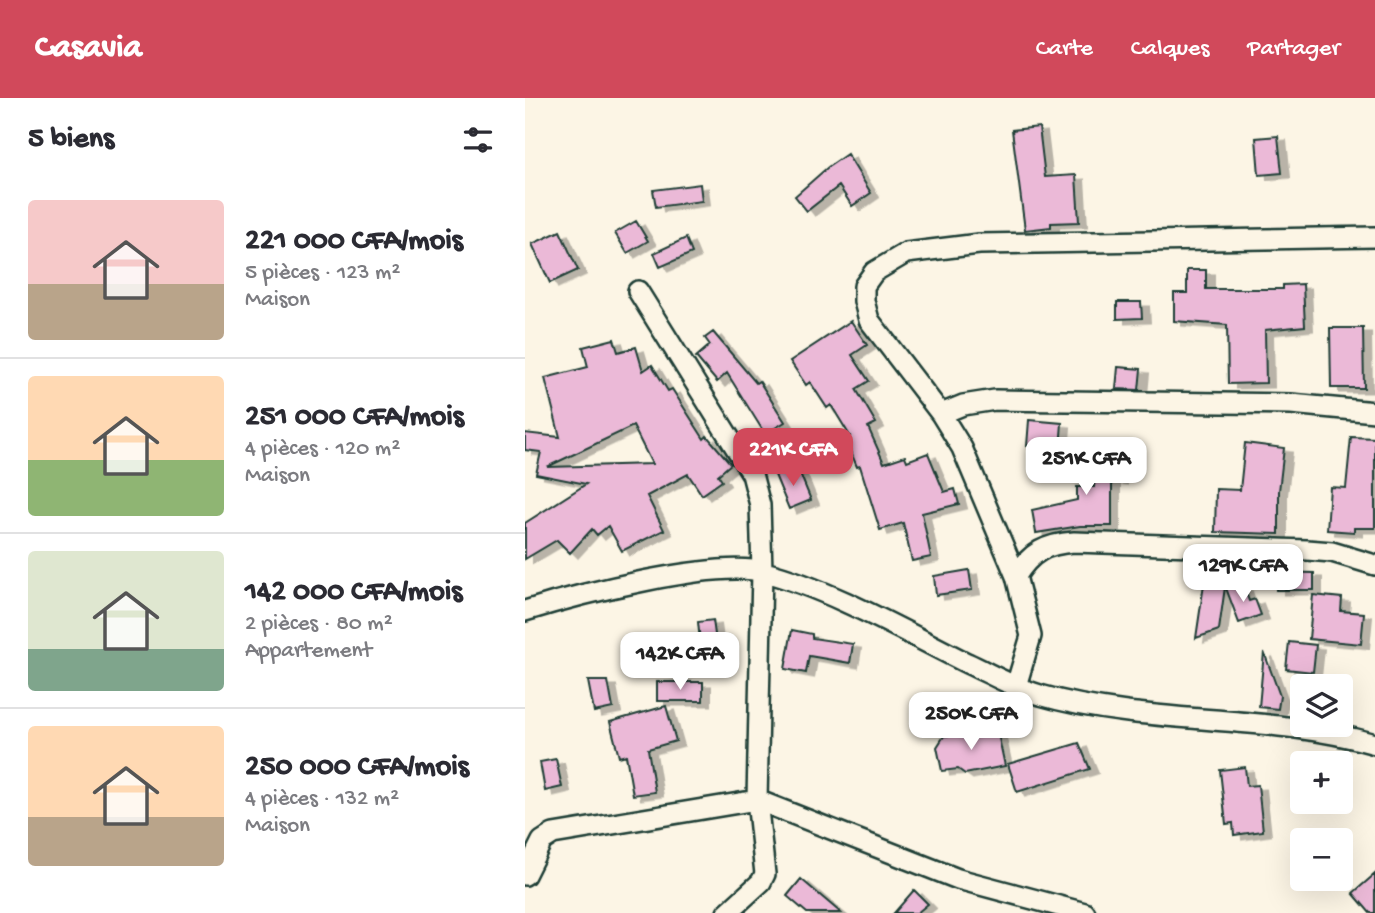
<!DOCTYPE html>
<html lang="fr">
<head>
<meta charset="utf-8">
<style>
  :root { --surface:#fff; --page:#f2f2f3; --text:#2b2b33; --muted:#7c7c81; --line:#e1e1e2; --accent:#d1495b }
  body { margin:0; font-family:"Gochi Hand",sans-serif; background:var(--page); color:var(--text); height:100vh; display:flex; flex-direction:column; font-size:26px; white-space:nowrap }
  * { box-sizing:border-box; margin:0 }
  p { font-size:23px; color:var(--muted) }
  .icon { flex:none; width:38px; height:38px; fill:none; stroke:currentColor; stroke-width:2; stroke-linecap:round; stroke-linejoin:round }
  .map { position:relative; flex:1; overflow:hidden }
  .side { display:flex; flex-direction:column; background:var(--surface); width:525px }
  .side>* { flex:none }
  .controls { position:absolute; left:765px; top:576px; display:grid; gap:14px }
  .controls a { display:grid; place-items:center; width:63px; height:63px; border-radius:7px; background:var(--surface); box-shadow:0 7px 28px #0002; font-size:35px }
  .price { position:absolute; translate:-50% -60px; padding:0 16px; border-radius:14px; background:#fff; color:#222; font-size:23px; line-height:46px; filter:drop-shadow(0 2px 4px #0008) }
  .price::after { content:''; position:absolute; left:50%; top:42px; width:21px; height:16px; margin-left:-10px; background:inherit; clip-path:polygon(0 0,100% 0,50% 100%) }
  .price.selected { background:var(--accent); color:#fff }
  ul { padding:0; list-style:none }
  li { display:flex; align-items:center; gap:21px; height:175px; padding:0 28px }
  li+li { border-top:2px solid var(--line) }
  li span { display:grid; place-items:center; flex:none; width:196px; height:140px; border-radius:7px; color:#555 }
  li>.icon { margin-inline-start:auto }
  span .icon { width:84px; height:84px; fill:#fffc; stroke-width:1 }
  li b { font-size:30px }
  h2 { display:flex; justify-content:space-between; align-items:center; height:84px; padding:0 28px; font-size:30px }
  header { display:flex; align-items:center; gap:42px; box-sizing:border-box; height:98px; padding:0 35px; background:var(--accent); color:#fff }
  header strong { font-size:33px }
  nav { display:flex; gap:38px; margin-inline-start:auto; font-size:24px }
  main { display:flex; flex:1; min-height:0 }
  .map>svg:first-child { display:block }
</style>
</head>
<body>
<header>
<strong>Casavia</strong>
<nav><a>Carte</a><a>Calques</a><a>Partager</a></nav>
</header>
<main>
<section class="side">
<h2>5 biens<svg class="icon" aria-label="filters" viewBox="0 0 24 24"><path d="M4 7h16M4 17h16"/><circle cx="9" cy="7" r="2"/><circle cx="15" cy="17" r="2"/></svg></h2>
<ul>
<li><span style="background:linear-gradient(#f6c9c9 60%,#b9a48a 0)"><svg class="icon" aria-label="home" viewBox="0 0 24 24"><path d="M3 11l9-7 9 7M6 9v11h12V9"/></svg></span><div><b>221 000 CFA/mois</b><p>5 pièces · 123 m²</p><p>Maison</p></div></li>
<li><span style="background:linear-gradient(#ffd9b3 60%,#8fb573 0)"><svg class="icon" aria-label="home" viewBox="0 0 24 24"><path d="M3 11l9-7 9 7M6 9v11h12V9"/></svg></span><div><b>251 000 CFA/mois</b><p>4 pièces · 120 m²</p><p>Maison</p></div></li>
<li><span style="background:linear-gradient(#dfe7d0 70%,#7fa58c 0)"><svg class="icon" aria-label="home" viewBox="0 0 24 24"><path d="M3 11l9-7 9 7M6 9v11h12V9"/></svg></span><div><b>142 000 CFA/mois</b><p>2 pièces · 80 m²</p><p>Appartement</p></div></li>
<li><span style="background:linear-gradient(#ffd9b3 65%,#b9a48a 0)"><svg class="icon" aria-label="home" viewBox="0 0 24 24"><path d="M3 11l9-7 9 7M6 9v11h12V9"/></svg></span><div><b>250 000 CFA/mois</b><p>4 pièces · 132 m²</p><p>Maison</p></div></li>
</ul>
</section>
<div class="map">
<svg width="850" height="815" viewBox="0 0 850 815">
  <defs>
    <filter id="shadow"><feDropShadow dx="8" dy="4.5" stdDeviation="0" flood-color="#0004"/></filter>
  </defs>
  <rect width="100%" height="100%" fill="#fcf5e5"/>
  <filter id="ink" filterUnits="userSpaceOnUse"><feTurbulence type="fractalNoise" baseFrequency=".0143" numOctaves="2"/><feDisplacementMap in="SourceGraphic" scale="14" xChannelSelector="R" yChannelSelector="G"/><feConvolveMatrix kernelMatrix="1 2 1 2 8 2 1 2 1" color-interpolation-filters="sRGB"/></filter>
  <g filter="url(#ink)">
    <path fill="#ebb9d7" stroke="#1f3d34" stroke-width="2" fill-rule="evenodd" filter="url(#shadow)" d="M514,29L520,79L551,77L554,124L526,125V129L500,132L487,32Z
      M753,38L757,75L734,77L731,40Z
      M322,56L346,95L327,108L314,88L282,113L270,98L303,69Z
      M175,86L177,103L131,109L128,92Z
      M111,123L123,143L102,155L90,135Z
      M35,133L53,172L25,185L7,146Z
      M161,140L167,155L135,169L129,155Z
      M662,172H681V191H758V187L778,186L780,228L740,232L741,285L703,286L702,227L649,223V195H662Z
      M592,204H616L617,220L592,221Z
      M326,223L342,247L327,257L344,283L331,291L351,325L343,329L359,365L380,358L382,363L403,355L419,394L430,391L434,406L397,415L406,459L387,463L378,425L355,432L335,368L332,369L320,340L325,338L306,307L302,310L285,284L281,287L265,263Z
      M805,230H838L839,290H806Z
      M188,234L231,285L234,283L260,324L240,336L202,275L192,284L171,259L185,247L180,240Z
      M89,241L93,254L111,249L118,273L127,267L143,293L147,291L179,341L182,338L206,366L193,377L197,383L177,397L163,376L122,398L139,432L97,453L83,428L72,437L67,431L45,455L32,442L0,461V425L61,386L11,376L16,354L0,352V335L35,339L20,280L63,269L58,249ZM108,328L127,366L22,369Z
      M593,269L616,271L614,292L591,291Z
      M504,322L537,325L535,351L502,348Z
      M826,339L850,340V430H829V434L802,432L805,389L821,390Z
      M573,343L597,345L594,382L587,381V428H555L511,435L507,412L552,402V389H569Z
      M720,345L759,350L754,393V436L690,434L691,391L715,392Z
      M272,368L286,402L264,411L250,377Z
      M444,472L447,492L411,497L409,478Z
      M751,474L789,475V492H751Z
      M679,486L700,489L694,532L671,540Z
      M719,489L724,503L730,501L736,517L714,525L701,490Z
      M788,497L817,500L816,513L839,515L836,546L784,541Z
      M188,522L192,551L176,553L173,524Z
      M267,532L287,536V540L328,546L325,565L284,558L281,575L260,571Z
      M764,544L791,547L788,574L761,571Z
      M739,554L755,598L753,611L734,609Z
      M63,583H83L88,610L69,614Z
      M132,584H178V603H132Z
      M141,608L151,643L123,651L130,694L108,697L101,657L94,659L85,624Z
      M472,631L480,668L440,676L433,671L417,673L412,649L419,638Z
      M554,645L565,671L492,694L483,666Z
      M31,661L37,689L20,693L15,664Z
      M720,669L722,688L733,687L738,733L709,737L708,725L701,726L695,672Z
      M850,776V815H845L828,795Z
      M276,781L316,815H282L262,798Z
      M389,792L403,806L392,815H369Z"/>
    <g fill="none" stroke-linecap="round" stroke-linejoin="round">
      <defs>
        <path id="minor" d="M113,193L227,376L235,407L237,473L232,702L240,776L236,784L202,815
          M416,316L438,307L470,302L766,306L850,314
          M491,478C506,454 521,446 549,444L782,452L807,454L850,467
          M0,513C51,497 190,461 239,474C303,490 382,535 442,565C466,576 489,590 515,597C622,628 744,615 850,646
          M491,588L506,538L491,478L437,350L416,316L344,222L339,203V188L349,174L381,155L454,146L850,139
          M0,777L17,743L28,736L232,702L433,781L560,815"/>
      </defs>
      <use href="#minor" stroke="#1f3d34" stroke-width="24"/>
      <use href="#minor" stroke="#fcf5e5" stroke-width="19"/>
    </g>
  </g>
</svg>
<div class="controls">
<a><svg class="icon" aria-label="layers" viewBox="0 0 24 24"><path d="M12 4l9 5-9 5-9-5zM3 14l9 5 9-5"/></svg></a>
<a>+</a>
<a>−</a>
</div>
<b class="price selected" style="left:268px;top:390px">221K CFA</b>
<b class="price" style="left:561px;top:399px">251K CFA</b>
<b class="price" style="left:718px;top:506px">129K CFA</b>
<b class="price" style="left:155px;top:594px">142K CFA</b>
<b class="price" style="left:446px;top:654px">250K CFA</b>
</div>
</main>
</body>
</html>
